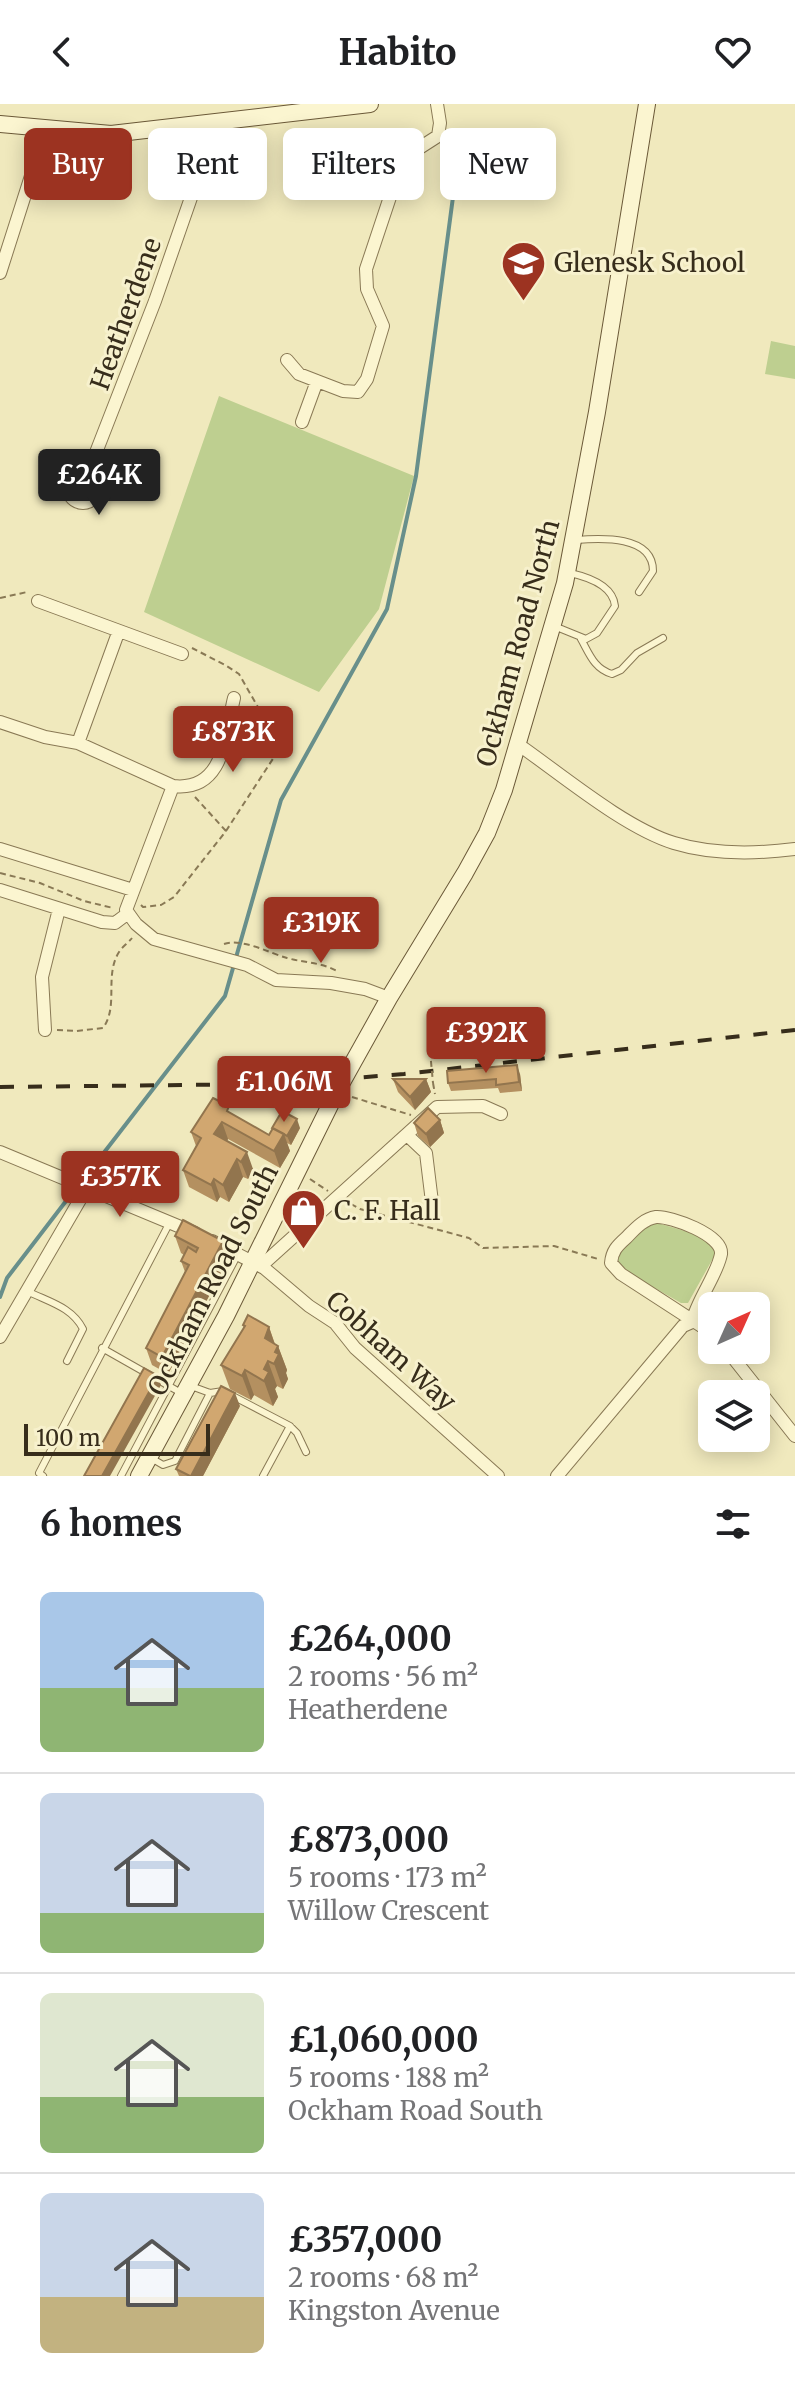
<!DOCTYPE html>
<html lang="en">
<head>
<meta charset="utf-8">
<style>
  :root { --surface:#fff; --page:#f2f2f2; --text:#202124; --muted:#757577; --line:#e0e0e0; --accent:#9c3321 }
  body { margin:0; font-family:Merriweather,serif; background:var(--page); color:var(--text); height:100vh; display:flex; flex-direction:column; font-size:30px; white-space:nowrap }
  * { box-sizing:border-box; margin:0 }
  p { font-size:26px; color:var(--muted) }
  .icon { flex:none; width:44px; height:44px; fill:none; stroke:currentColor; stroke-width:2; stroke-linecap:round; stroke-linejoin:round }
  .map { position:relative; height:1372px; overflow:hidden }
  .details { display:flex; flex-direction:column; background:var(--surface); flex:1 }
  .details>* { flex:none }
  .guide { position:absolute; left:24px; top:24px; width:748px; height:72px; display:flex; gap:16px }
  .needle { width:52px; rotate:45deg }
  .tools { position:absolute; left:698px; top:1188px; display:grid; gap:16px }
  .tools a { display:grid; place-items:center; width:72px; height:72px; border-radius:12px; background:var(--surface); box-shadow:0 4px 20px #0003; font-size:40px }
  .scale { position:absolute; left:24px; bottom:20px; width:186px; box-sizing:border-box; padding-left:8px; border:4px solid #372d1b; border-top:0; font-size:22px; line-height:28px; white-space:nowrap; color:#372d1b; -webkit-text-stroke:6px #f7f1cd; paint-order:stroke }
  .price { position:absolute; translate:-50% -68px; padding:0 18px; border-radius:8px; background:var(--accent); color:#fff; font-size:26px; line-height:52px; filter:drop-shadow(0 2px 4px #0008) }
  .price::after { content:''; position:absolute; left:50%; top:48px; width:24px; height:18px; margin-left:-12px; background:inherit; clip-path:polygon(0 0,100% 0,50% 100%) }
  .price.active { background:#222; color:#fff }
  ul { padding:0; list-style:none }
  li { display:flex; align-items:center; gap:24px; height:200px; padding:0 40px }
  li+li { border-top:2px solid var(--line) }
  li span { display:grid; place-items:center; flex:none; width:224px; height:160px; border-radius:12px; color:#555 }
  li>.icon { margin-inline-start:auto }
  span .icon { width:96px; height:96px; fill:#fffc; stroke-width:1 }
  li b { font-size:34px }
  h2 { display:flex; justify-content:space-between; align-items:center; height:96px; padding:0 40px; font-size:34px }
  .tag { padding:0 28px; border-radius:12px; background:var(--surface); box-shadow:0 4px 20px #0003; font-size:28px; line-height:72px }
  .tag.active { background:var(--accent); color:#fff }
  header { display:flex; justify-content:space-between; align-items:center; height:104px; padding:0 40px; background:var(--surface); font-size:36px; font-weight:700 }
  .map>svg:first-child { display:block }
</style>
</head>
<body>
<header><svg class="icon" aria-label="back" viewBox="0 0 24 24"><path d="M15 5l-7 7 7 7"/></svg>Habito<svg class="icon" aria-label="heart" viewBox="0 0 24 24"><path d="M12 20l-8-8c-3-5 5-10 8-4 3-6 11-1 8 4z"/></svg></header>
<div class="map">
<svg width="795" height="1372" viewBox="0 0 795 1372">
  <rect width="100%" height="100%" fill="#f0e9bd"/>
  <path fill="#becf90" d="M771,237L795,242V275L765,270Z
    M219,292L414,372L379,505L319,588L144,508Z
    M654,1118L709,1134L716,1149L688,1199H681L616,1162V1149L630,1133Z"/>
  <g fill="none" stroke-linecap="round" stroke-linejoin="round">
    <path stroke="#688f8b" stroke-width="4" d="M82,1077L225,892L281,696L387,505L416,372L453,93
      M0,1193L7,1174L76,1084"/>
    <defs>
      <path id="lane" d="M576,436C601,434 653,431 653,467L639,488
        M554,522L586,535L597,529L615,502C613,481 588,473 570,469
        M581,535C589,549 594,565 612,570L621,566L637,549L663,534
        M27,1187C49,1198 72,1203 83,1225L67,1257
        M102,1244L183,1290
        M191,1282L210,1289L223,1287L290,1322L297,1329L306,1348
        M151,1354L163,1361L175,1357L210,1289
        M43,1372L39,1369L170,1118
        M121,1372L238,1150
        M263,1372L290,1322"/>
      <path id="street" d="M0,169L46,25
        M287,256L299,270L317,277
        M302,318L317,277L343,287L358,288L367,275L383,222L367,185L366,165L399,66L410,50L438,32L440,19L437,0
        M68 384a15 15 0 1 1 30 0a15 15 0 1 1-30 0Z
        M88,369L155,197L217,19
        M38,497L182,550
        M0,618L45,633L78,639L173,682L126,806L136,820L154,835L247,861L276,876L331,879L365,885L389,894
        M78,639L118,529
        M519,641C562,671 625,724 674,739C713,751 755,750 795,745
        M173,682C225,688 225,631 234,594
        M0,745L133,786
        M0,786L102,818L115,819L127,810
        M45,926L42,873L59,805
        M407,1031L426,1049L432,1098
        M0,1048L195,1129
        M212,1137L264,1164L309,1202L335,1219L355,1244L498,1372
        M261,1162L437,1003L483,1002L501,1010
        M0,1233L88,1082
        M727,1246L795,1332
        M557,1372L683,1222L692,1218C697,1196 718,1169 721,1150C723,1131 671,1112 656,1113C643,1115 634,1126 626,1134C617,1142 612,1147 611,1159L621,1170L712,1229"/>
      <path id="secondary" d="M0,20L111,30L370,0
        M139,1372L226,1212L336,989L389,894L465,769L487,729L504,686L565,479L597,308L647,0"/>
    </defs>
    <use href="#lane" stroke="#897955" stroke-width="8"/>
    <use href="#street" stroke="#897955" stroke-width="14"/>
    <use href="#secondary" stroke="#6b5938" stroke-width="18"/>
    <path stroke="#897955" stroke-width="2" stroke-dasharray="6 4" stroke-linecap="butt" d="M0,494L27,488
      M195,693L226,727
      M0,769L40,779L84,797L113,804
      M141,801L143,803L161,801L174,793L226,727L278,647L284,629L282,619L259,605L239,570L225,561L192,544
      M224,840C243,834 269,849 287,854C305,859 320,858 337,867
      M57,926L76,927L103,924C119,902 104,872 119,848C122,843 128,839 132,834
      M433,979L435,990
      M352,993L411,1011
      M310,1075L328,1087
      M351,1100L360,1105L469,1134L483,1144L554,1142L598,1155"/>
    <use href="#lane" stroke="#fbf5d0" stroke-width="6"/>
    <use href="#street" stroke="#fbf5d0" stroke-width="12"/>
    <use href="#secondary" stroke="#fbf5d0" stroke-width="16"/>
    <path stroke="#372d1b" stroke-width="4" stroke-dasharray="14 14" stroke-linecap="butt" d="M0,983L276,980L404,970L795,926"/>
    <path stroke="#897955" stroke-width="2" stroke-dasharray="6 4" stroke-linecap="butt" d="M430,947L433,979"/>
  </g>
  <path fill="#b49060" d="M520,970L522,987L500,989L498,984L451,987L448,979Z
    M393,975H426L431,988L415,1006L398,988Z
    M232,1010L269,1031L300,1024L291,1041L287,1039L290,1047L280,1064L228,1035L227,1037L253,1065L248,1075L243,1073L229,1098L220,1093L217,1098L189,1083L183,1066L196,1042L191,1028Z
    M440,1016L444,1029L430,1043L418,1032L414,1019Z
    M175,1132L223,1137L229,1154L168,1270L152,1261L146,1244L185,1168L181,1157L184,1151L181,1149Z
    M243,1221L269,1223L275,1240L278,1242L287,1266L286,1269L288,1275L283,1285L277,1282L275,1285L278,1293L273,1302L254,1291L251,1296L230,1285L221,1261L244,1224Z
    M240,1302L203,1372H179L176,1365Z"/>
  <path fill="#92754e" d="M517,961L520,970L522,987L519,978Z
    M426,975L431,988L415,1006L410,993Z
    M297,1015L300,1024L291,1041L287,1032Z
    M440,1016L444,1029L430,1043L426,1030Z
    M222,1018L228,1035L221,1048L214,1030Z
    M284,1030L290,1047L280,1064L274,1047Z
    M247,1048L253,1065L248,1075L241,1058Z
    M237,1055L243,1073L229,1098L223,1081Z
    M214,1075L220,1093L217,1098L211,1081Z
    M223,1137L229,1154L168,1270L162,1253Z
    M269,1223L276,1244L278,1242L287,1266L286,1269L288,1275L283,1285L265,1234Z
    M268,1257L277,1282L275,1285L278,1293L273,1302L264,1277V1265Z
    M245,1266L254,1291L251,1296L242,1272Z
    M158,1272L161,1281L110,1372H102Z
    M235,1289L240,1302L203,1372H191Z"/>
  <path fill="#d1a770" stroke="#92754e" stroke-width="2" d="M517,961L519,978L496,981V975L448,979L447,967Z
    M393,975H426L410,993Z
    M213,994L229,1002L227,1007L269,1031L273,1024L284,1030L274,1047L222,1018L214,1030L247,1048L241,1058L237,1055L223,1081L214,1075L211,1081L183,1066L201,1034L191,1028Z
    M428,1004L440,1016L426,1030L414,1019Z
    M282,1007L297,1015L287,1032L272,1024Z
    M183,1116L223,1137L162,1253L146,1244L189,1161L181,1157L188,1143L196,1148L198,1144L175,1132Z
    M248,1211L269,1223L265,1234L278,1242L275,1248L279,1250L274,1260L268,1257L264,1265L269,1268L264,1277L245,1266L242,1272L221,1261L245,1222L243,1221Z
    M144,1264L158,1272L102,1372H84Z
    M221,1282L235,1289L191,1372H190L176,1365Z"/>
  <defs>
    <symbol id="school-pin" viewBox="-11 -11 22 30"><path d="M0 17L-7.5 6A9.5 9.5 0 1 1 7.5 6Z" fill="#9c3321" stroke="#f7f1cd"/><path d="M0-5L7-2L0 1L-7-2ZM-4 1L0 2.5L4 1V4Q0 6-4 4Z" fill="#fff"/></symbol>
    <symbol id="shop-pin" viewBox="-11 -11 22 30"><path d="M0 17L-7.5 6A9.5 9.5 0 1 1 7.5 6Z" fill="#9c3321" stroke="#f7f1cd"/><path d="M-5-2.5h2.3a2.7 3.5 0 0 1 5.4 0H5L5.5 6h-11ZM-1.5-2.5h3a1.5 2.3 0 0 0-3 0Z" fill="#fff"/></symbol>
  </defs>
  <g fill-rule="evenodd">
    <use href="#school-pin" x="498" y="134" width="51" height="69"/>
    <use href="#shop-pin" x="278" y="1082" width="51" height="69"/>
  </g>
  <g text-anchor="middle" stroke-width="6" stroke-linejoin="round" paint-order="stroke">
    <g font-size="26" fill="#372d1b" stroke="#f7f1cd" text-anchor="start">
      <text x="554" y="168">Glenesk School</text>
      <text x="334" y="1116">C. F. Hall</text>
    </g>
    <g font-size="26" fill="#372d1b" stroke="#f7f1cd">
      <text transform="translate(126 210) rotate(-70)" y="9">Heatherdene</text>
      <text transform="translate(518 539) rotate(-75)" y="9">Ockham Road North</text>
      <text transform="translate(213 1176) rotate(-63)" y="9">Ockham Road South</text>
      <text transform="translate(391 1247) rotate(42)" y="9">Cobham Way</text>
    </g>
  </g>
</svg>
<div class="tools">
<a><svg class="needle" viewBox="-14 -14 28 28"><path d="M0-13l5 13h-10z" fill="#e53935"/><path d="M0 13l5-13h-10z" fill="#757577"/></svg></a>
<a><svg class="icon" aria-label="layers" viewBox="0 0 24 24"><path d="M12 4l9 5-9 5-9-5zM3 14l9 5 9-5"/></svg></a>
</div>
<div class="scale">100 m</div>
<b class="price active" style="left:99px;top:413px">£264K</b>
<b class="price" style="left:233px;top:670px">£873K</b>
<b class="price" style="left:321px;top:861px">£319K</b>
<b class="price" style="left:486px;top:971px">£392K</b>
<b class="price" style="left:284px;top:1020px">£1.06M</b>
<b class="price" style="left:120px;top:1115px">£357K</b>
<div class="guide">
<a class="tag active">Buy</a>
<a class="tag">Rent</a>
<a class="tag">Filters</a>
<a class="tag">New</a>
</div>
</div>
<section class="details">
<h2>6 homes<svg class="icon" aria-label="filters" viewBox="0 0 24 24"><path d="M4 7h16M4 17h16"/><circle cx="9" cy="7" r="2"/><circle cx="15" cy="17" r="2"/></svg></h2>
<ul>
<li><span style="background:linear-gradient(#a9c7e8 60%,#8fb573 0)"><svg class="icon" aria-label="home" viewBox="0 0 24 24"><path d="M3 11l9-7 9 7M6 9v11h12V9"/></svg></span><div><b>£264,000</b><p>2 rooms · 56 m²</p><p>Heatherdene</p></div></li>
<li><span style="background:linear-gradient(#c9d6e8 75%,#8fb573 0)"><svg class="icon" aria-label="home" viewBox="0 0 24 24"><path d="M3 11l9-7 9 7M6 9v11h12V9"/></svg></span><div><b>£873,000</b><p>5 rooms · 173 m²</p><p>Willow Crescent</p></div></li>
<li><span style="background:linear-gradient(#dfe7d0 65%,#8fb573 0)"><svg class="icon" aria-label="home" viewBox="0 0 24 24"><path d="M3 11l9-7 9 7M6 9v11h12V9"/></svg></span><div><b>£1,060,000</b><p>5 rooms · 188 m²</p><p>Ockham Road South</p></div></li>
<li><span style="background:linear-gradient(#c9d6e8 65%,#c2b280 0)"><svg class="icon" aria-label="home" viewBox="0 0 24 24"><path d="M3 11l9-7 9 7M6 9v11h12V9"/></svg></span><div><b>£357,000</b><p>2 rooms · 68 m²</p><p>Kingston Avenue</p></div></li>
</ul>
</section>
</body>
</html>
